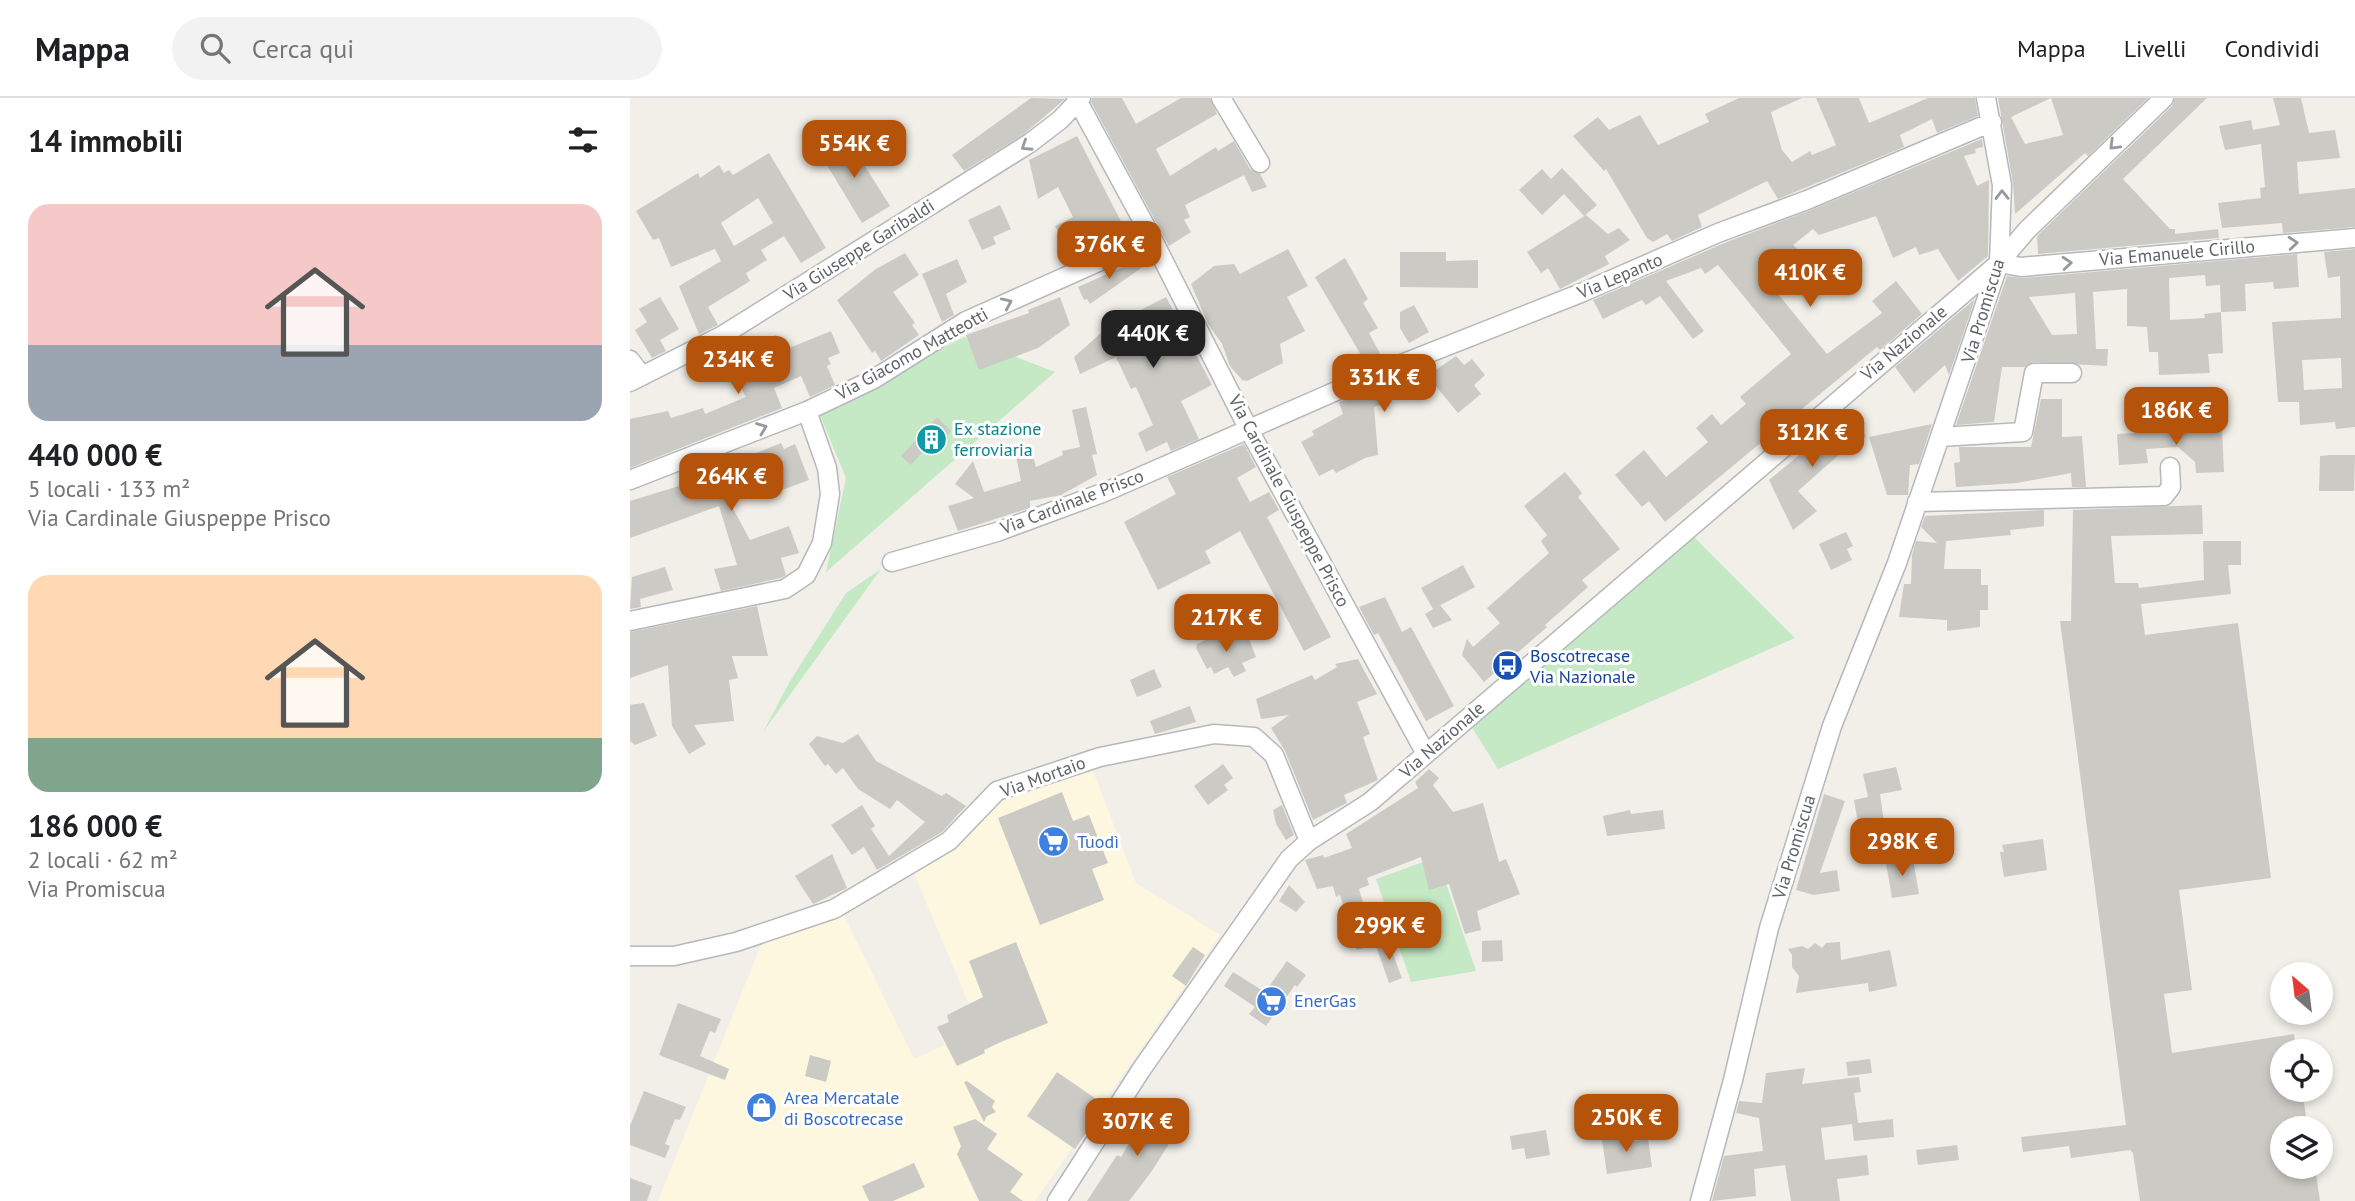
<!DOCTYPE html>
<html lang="it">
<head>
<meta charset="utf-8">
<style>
  :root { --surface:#fff; --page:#f2f2f2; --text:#202124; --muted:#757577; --line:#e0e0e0; --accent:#b45309 }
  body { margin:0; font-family:"PT Sans",sans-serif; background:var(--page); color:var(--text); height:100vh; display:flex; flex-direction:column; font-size:26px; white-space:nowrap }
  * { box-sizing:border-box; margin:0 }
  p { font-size:23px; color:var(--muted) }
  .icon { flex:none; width:38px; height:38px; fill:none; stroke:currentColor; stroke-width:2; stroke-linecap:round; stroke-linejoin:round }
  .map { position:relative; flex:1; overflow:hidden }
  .side { display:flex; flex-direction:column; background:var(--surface); width:630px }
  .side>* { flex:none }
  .needle { width:46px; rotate:332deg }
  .tools { position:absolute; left:1640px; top:864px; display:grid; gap:14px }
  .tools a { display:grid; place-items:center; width:63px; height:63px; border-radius:50%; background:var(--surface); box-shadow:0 4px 10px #0003; font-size:35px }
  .price { position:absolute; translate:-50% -60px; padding:0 16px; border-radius:14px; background:var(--accent); color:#fff; font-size:23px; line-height:46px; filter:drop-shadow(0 2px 4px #0008) }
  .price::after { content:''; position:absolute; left:50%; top:42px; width:21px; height:16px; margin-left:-10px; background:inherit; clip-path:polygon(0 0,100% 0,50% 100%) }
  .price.selected { background:#222; color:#fff }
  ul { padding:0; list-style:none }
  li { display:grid; align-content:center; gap:14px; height:371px; padding:0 28px }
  li span { display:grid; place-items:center; height:217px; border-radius:21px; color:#555 }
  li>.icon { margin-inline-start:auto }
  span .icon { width:126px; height:126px; fill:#fffc; stroke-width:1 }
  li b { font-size:30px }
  h2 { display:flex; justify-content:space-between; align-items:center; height:84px; padding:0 28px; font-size:30px }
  header { display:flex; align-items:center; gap:42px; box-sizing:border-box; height:98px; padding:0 35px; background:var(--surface); border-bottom:2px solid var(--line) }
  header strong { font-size:33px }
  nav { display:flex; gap:38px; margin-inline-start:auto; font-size:24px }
  .search { width:490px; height:63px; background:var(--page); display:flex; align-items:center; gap:18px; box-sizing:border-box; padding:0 24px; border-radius:38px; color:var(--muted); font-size:26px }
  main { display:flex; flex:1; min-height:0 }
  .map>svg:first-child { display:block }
</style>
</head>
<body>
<header>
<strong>Mappa</strong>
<div class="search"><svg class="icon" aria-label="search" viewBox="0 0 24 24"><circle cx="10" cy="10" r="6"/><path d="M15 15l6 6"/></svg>Cerca qui</div>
<nav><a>Mappa</a><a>Livelli</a><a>Condividi</a></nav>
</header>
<main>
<section class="side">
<h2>14 immobili<svg class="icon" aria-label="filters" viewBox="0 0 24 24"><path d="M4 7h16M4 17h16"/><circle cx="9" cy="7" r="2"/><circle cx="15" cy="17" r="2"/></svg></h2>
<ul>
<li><span style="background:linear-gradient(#f6c9c9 65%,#9aa5b1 0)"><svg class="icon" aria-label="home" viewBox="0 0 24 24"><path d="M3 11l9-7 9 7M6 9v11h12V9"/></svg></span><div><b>440 000 €</b><p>5 locali · 133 m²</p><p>Via Cardinale Giuspeppe Prisco</p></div></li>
<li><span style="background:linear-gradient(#ffd9b3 75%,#7fa58c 0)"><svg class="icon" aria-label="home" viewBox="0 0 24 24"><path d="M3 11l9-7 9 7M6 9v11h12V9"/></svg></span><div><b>186 000 €</b><p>2 locali · 62 m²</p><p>Via Promiscua</p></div></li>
</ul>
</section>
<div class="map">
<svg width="1725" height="1103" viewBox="0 0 1725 1103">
  <rect width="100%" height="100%" fill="#f1efe8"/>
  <path fill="#fef7e0" d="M461,668L506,785L590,837L405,1103H28L131,847L212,813L284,961L315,947L308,934L344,918L283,773L370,697Z"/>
  <path fill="#c5e8c5" d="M334,239L425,274L196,474L216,380L190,317Z
    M1063,438L1165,540L868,671L841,628Z
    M251,471L133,634L159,585L216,495Z
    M807,759L846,873L781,884L746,781Z"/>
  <path fill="#cccac5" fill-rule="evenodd" d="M401,0L435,1L394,36L334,73L322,57Z
    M462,0H492L506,26L551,0H580L587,16L526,51L540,78L586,49L588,53L604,43L620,71L630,76L637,89L622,94L614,77L555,107L560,119L554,122L561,134L539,148L461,4Z
    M1109,0H1172L1141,14L1152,52L1162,64L1180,53L1182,57L1206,47L1186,0H1229L1239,25L1298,0H1345L1348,18L1307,35L1302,21L1270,37L1274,49L1148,101L1137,83L1068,117L1072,129L1042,143L1037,136L1023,144L1017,140L976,71L974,73L943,38L968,19L979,32L1010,17L1028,47L1079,24L1075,16Z
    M1368,0H1518L1458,58L1455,55L1385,116L1383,85ZM1421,0L1433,37L1395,46L1381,19Z
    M1545,0H1577L1493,81L1540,131H1545V136L1588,131L1589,140L1408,156L1407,138L1542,8Z
    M1643,0H1671L1679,35L1705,32L1710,60L1667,64L1669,96L1725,90V129L1653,135L1652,125L1592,130L1588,105L1631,100L1630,90L1635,89L1631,46L1595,52L1589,28L1621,22L1623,32L1650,27Z
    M216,38L260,108L232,125L189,54Z
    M447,38L498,137L443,163L425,128L443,119L428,89L408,101L399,62Z
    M1352,41L1353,49L1345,51L1346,55L1334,58L1347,88L1359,82L1358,158L1328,183L1308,151L1289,157L1286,149L1263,160L1246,118L1189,137L1183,131L1163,147L1167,151L1130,174L1197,256L1252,215L1242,203L1266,183L1292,216L1250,252L1247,249L1035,424L1019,403L1012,409L985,377L1014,352L1036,379L1078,344L1066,330L1082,316L1091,327L1116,306L1110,299L1161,256L1088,167L1075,176L1071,170L1036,183L1074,233L1063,241L1030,198L1016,207L1012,202L973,221L963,202L1092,146L1181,112Z
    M139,55L196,150L171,165L154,138L131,152L137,162L116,175L120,183L78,209L88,227L69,236L49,188L91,163L85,151L41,169L29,140L23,142L6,113L68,75L70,80L89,67L94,75L99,72L103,77ZM128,100L143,125L104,148L91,125Z
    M932,70L967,107L954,118L934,96L912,117L889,92L912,71L921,81Z
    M370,107L381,131L363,139L366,146L352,152L338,122Z
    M956,117L978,136L989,130L1000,142L975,158L979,166L930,191L918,170L911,175L897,154Z
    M658,151L678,188L657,199L675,233L650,246L653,265L617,283L612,282L600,268L592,246L578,226L561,186L584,168L604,166L610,176Z
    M1725,151V329L1706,331L1705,324L1670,327L1669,304H1648L1642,224L1711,220L1710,178L1698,180L1694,154ZM1711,260L1712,290L1674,292L1672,262Z
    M770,154H816V163L848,162V190L770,189Z
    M275,155L289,177L263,194L285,225L282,227L289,237L251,263L245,253L242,255L207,202L246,171Z
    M1667,156L1669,189L1644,191L1643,184L1615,186L1616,213L1591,214L1593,255L1578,256L1580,275L1529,277L1528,254H1519L1517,229L1497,228V191L1463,194L1466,251H1478L1477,268L1404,264L1395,269H1372L1364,324L1326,327L1377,178L1392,180ZM1575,177L1576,188L1590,187L1591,214L1574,216L1575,220L1540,222L1539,180ZM1445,195L1447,236L1422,237L1399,199Z
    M513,160L517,166L460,206L457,201L454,202L448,189Z
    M715,160L738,201L733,205L748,230L739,235L753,261L737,267L685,179Z
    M327,161L337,184L316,196L324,217L312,224L292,176Z
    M30,199L49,231L30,242L36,253L22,260L5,232L17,224L9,211Z
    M430,199L440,227L408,250L349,272L336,237L399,215L398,212Z
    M536,199L582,287L551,303L569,341L541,353L537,344L516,354L508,335L523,327L506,289L501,291L486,259L450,276L444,259L489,219L491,222Z
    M1345,201L1319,277L1315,267L1284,295L1265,269Z
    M784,207L799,234L779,245L770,230V214Z
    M201,233L210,255L198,260L201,266L197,268L205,287L180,299L171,278L144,290L152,310L0,370V321L38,313L41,320L73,310L75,316L116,299L97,263L146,237L154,252Z
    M826,258L834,267L842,261L855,277L844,287L851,296L828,315L804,286L744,309L748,357L735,360L706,375L703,371L689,378L671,344L684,337L682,333L713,316L709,304L788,272L794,280Z
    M1411,301H1432V339L1452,338L1456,389H1442L1441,375L1387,385L1326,389L1324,365L1330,364L1329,349H1401Z
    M456,309L467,356L462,357L467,377L431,397L400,403V410L328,433L318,408L344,400L325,386L343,363L354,394L391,383L385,353L400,347L406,369L433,357L432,353L450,349L442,312Z
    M1218,317L1236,338L1214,357L1212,354L1168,393L1187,413L1163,432L1139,382Z
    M307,319L321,333L304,353L298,348L281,367L271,358Z
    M1302,326L1289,366L1280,367L1278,397H1257L1239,339Z
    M1592,330L1594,374L1566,375L1565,364L1548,349L1516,351L1518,365L1489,367L1487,336Z
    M151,345L154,351L165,346L179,382L152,392L149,385L100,405L120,442L159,428L169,455L151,460L156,477L151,480L91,493L84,471L107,467L89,408L0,440V403L85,377L119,364L117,359Z
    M614,346L626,369L607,380L620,404L639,394L649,412L637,419L701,539L674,553L610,433L575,453L581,465L528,492L494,424L546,396L537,379Z
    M1700,357H1725L1724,393H1689L1690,358Z
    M935,374L952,395L948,399L990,451L952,482L958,489L915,527L917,529L854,584L832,557L837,541L843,549L870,525L857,510L919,455L911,443L917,437L894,408Z
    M1572,407L1573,436L1481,438L1485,485H1508L1509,490L1574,482L1573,443H1611V467H1598L1601,496L1511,506L1515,537L1608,525L1641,780L1549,792L1562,892L1534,896L1542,955L1664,936L1666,954H1652V992H1672L1678,1031H1652V1069H1685L1690,1103H1510L1503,1055L1500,1052L1441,1060L1439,1048L1393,1054L1391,1039L1496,1027L1430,523H1441L1443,412Z
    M1414,412V428L1380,432L1381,437L1316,443L1314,471H1351V487H1358V512H1350V529L1317,533V522L1269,519L1274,486H1281L1282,457L1286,443L1307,445L1291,429L1295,418Z
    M1216,434L1223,448L1217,451L1222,462L1201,472L1189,446Z
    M833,467L845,489L803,511L791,490Z
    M35,469L43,492L10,501L11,509L0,511L2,479Z
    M755,499L772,534L781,529L824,608L796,623L748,535L744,537L729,509Z
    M810,507L822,522L803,530L795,516Z
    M127,508L138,558H102L108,580L99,582L104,623L64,627L76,646L59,656L42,628L38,567L0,580V534Z
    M593,534L599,545L617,536L626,559L612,565L616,573L604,579L598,569L584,576L581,569L577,571L566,550L567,546Z
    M728,561L747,596L727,604L740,636L733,639L748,682L714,697L717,705L683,722L655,653L641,630L659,617L631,621L626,601L682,577L685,582L707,569L705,566Z
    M524,571L532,589L507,599L500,582Z
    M14,605L27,638L5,647L0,643V607Z
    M560,608L566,624L525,636L520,623Z
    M228,636L246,663L312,698L316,695L336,708L312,734L247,772L234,749L222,757L201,727L232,707L245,728L241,731L259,758L295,724L267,702L260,711L228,691L213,670L206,676L198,666L195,668L179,646L187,638L213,645Z
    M593,666L603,680L594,687L598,692L578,707L564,688Z
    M1266,669L1272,692L1250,696L1254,724L1229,731L1224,702L1238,699L1233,676Z
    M799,671L809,680L803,687L823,714L853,705L869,764L876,761L890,796L847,813L851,832L835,836L819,786L799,792L791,759L737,780L739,787L729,791L745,847L727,852L710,797L706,799L703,788L687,791L675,762L693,757L694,760L722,750L716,736L788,690L785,684Z
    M432,694L443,723L459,717L478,765L462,771L474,802L410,827L368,720Z
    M1194,696L1215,703L1190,775L1207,772L1210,793L1184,797L1166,792Z
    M652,707L664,737L656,742L646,726L643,712Z
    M1000,712L1001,716L1033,712L1035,731L977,738L973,718Z
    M1413,741L1417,772L1374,779L1370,754H1374L1372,747Z
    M202,756L217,790L183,806L165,778Z
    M1283,761L1289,796L1262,800L1256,765Z
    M659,787L675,804L666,814L649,803Z
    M872,842L873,863L852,864V843Z
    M758,843L772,880L759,885L746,848Z
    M386,844L418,925L371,944L354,952L355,955L327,968L307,929L319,924L317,917L353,899L339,863Z
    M1210,844L1211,862L1260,852L1267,888L1239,894L1238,885L1166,895L1169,878L1162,869V857L1158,851L1172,848L1178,851L1185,845L1192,850L1196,845Z
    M563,849L575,857L556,888L542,878Z
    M657,863L676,877L667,889L665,887L636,928L619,916L625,909L594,888L603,874L635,894Z
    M48,905L91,921L85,935L80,933L70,958L99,971L95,982L29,957Z
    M180,957L201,963L196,984L175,978Z
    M1240,961L1242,975L1218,978L1216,964Z
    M1175,970L1172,986L1229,979L1231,994L1224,995L1228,1025L1263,1021L1264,1039L1224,1043L1222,1026L1191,1030L1195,1062L1237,1057L1239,1077L1207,1081L1210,1103H1161L1155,1067L1124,1071L1126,1098L1082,1103L1094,1058L1133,1053L1129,1020L1106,1015L1109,1003L1132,1005L1136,975Z
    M427,974L475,1007L445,1051L397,1018Z
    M337,983L365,1003L362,1009L366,1014L357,1018L354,1024L334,984Z
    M14,993L56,1009L50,1022L45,1021L35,1046L40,1048L35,1060L0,1047V1028Z
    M525,1001L536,1009L534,1013L540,1017L537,1023L545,1029L542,1034L545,1036L522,1073L499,1103H457L487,1057L491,1059Z
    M345,1021L367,1036L357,1051L393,1076L380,1094L393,1103H349L327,1056L331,1048L323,1029Z
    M916,1032L920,1057L896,1061L894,1050L882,1052L880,1038Z
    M1003,1037L1004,1043L1018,1041L1022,1069L977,1076L972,1042Z
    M1327,1047L1329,1062L1288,1067L1286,1052Z
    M284,1065L295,1089L263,1103H239L232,1088Z
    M0,1080L22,1088L17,1103H0Z"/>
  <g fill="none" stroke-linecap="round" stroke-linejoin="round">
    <defs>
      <path id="minor" d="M446,0L522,140L619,332L796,656
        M591,0L630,65
        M1369,165L1391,169L1725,140
        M0,262L12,278
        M0,284L93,237L400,45L430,22L451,0
        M1310,339L1393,334L1404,275H1442
        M0,382L177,313L244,281L336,223L522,140
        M1287,404L1534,398L1541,389L1540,369
        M262,464L367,434L475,394L736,280L951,195L1088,135L1177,102L1362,24
        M0,523L155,491L176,477L192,445L200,396L197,370L177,313
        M0,858H44L106,844L204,811L319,743L367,693L470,659L584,636L624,639L644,657L679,743
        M427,1103L511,972L659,761L679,743L740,704L1369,165L1397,132L1534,0
        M1070,1103L1103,982L1139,830L1202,628L1267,465L1369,165L1372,87L1356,0"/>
    </defs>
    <use href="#minor" stroke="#b5b8bc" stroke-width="21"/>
    <use href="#minor" stroke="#fff" stroke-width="18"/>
  </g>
  <defs><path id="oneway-chevron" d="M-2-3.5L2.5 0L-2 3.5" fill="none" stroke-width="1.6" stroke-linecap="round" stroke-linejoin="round" transform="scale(1.75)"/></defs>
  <g stroke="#979a9d">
    <use href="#oneway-chevron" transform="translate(1484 47) rotate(136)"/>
    <use href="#oneway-chevron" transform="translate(396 48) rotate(147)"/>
    <use href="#oneway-chevron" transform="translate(1372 97) rotate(-91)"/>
    <use href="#oneway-chevron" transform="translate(1663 145) rotate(-5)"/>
    <use href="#oneway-chevron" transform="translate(1437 165) rotate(-5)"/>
    <use href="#oneway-chevron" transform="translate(377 205) rotate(-24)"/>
    <use href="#oneway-chevron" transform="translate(132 330) rotate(-21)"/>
  </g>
  <defs>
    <symbol id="building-disc" viewBox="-11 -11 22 22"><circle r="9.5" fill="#0f9aa8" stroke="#fff"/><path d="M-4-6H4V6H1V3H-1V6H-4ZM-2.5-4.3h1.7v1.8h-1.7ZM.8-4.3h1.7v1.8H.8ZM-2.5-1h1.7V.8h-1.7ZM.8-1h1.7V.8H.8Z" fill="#fff"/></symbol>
    <symbol id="bus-disc" viewBox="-11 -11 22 22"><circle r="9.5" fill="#1a4fb4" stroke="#fff"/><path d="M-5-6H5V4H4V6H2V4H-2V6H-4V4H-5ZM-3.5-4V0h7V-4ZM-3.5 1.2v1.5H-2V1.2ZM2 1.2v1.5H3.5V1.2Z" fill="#fff"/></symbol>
    <symbol id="supermarket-disc" viewBox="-11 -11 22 22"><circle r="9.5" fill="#3f7fe0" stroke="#fff"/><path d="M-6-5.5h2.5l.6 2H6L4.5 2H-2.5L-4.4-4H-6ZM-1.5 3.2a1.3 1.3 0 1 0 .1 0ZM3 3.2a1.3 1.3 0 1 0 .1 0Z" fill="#fff"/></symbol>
    <symbol id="shop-disc" viewBox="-11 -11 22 22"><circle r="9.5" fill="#3f7fe0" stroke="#fff"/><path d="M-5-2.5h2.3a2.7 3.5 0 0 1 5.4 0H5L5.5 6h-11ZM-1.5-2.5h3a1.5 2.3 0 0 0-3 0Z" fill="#fff"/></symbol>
  </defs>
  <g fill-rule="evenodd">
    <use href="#building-disc" x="284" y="324" width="35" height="35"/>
    <use href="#bus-disc" x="860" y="550" width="35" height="35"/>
    <use href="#supermarket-disc" x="406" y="726" width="35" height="35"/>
    <use href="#supermarket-disc" x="624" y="886" width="35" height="35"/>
    <use href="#shop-disc" x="114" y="992" width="35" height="35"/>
  </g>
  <g text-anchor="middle" stroke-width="6" stroke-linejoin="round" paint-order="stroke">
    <g font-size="18" fill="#5f6368" stroke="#fff">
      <text transform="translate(229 152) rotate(-32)" y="6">Via Giuseppe Garibaldi</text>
      <text transform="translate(1547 155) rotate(-5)" y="6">Via Emanuele Cirillo</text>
      <text transform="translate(990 178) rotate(-23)" y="6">Via Lepanto</text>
      <text transform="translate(1353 213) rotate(-73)" y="6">Via Promiscua</text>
      <text transform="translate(1274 245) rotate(-40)" y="6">Via Nazionale</text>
      <text transform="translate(282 256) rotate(-29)" y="6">Via Giacomo Matteotti</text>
      <text transform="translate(659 403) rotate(62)" y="6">Via Cardinale Giuspeppe Prisco</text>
      <text transform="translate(442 404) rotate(-21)" y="6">Via Cardinale Prisco</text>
      <text transform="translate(812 642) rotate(-41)" y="6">Via Nazionale</text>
      <text transform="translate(413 679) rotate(-20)" y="6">Via Mortaio</text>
      <text transform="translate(1164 749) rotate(-73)" y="6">Via Promiscua</text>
    </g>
    <g font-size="18" fill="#0d838f" stroke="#fff" text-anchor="start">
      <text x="324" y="337">Ex stazione<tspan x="324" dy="21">ferroviaria</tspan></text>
    </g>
    <g font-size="18" fill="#164399" stroke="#fff" text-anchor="start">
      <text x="900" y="564">Boscotrecase<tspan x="900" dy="21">Via Nazionale</tspan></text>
    </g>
    <g font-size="18" fill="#366cbe" stroke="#fff" text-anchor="start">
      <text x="447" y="750">Tuodì</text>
      <text x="664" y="909">EnerGas</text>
      <text x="154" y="1006">Area Mercatale<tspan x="154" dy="21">di Boscotrecase</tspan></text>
    </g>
  </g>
</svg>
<div class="tools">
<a><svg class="needle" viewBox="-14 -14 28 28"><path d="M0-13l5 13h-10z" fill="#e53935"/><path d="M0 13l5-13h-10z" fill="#757577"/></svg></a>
<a><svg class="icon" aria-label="locate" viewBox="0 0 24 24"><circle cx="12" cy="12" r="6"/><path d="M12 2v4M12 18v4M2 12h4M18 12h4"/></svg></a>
<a><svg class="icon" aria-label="layers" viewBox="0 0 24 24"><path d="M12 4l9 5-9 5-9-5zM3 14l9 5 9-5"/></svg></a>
</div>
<b class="price" style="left:224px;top:82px">554K €</b>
<b class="price" style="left:479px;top:183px">376K €</b>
<b class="price" style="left:1180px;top:211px">410K €</b>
<b class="price selected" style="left:523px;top:272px">440K €</b>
<b class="price" style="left:108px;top:298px">234K €</b>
<b class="price" style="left:754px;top:316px">331K €</b>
<b class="price" style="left:1546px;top:349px">186K €</b>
<b class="price" style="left:1182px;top:371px">312K €</b>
<b class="price" style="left:101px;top:415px">264K €</b>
<b class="price" style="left:596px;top:556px">217K €</b>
<b class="price" style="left:1272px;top:780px">298K €</b>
<b class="price" style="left:759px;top:864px">299K €</b>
<b class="price" style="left:996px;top:1056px">250K €</b>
<b class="price" style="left:507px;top:1060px">307K €</b>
</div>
</main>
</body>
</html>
